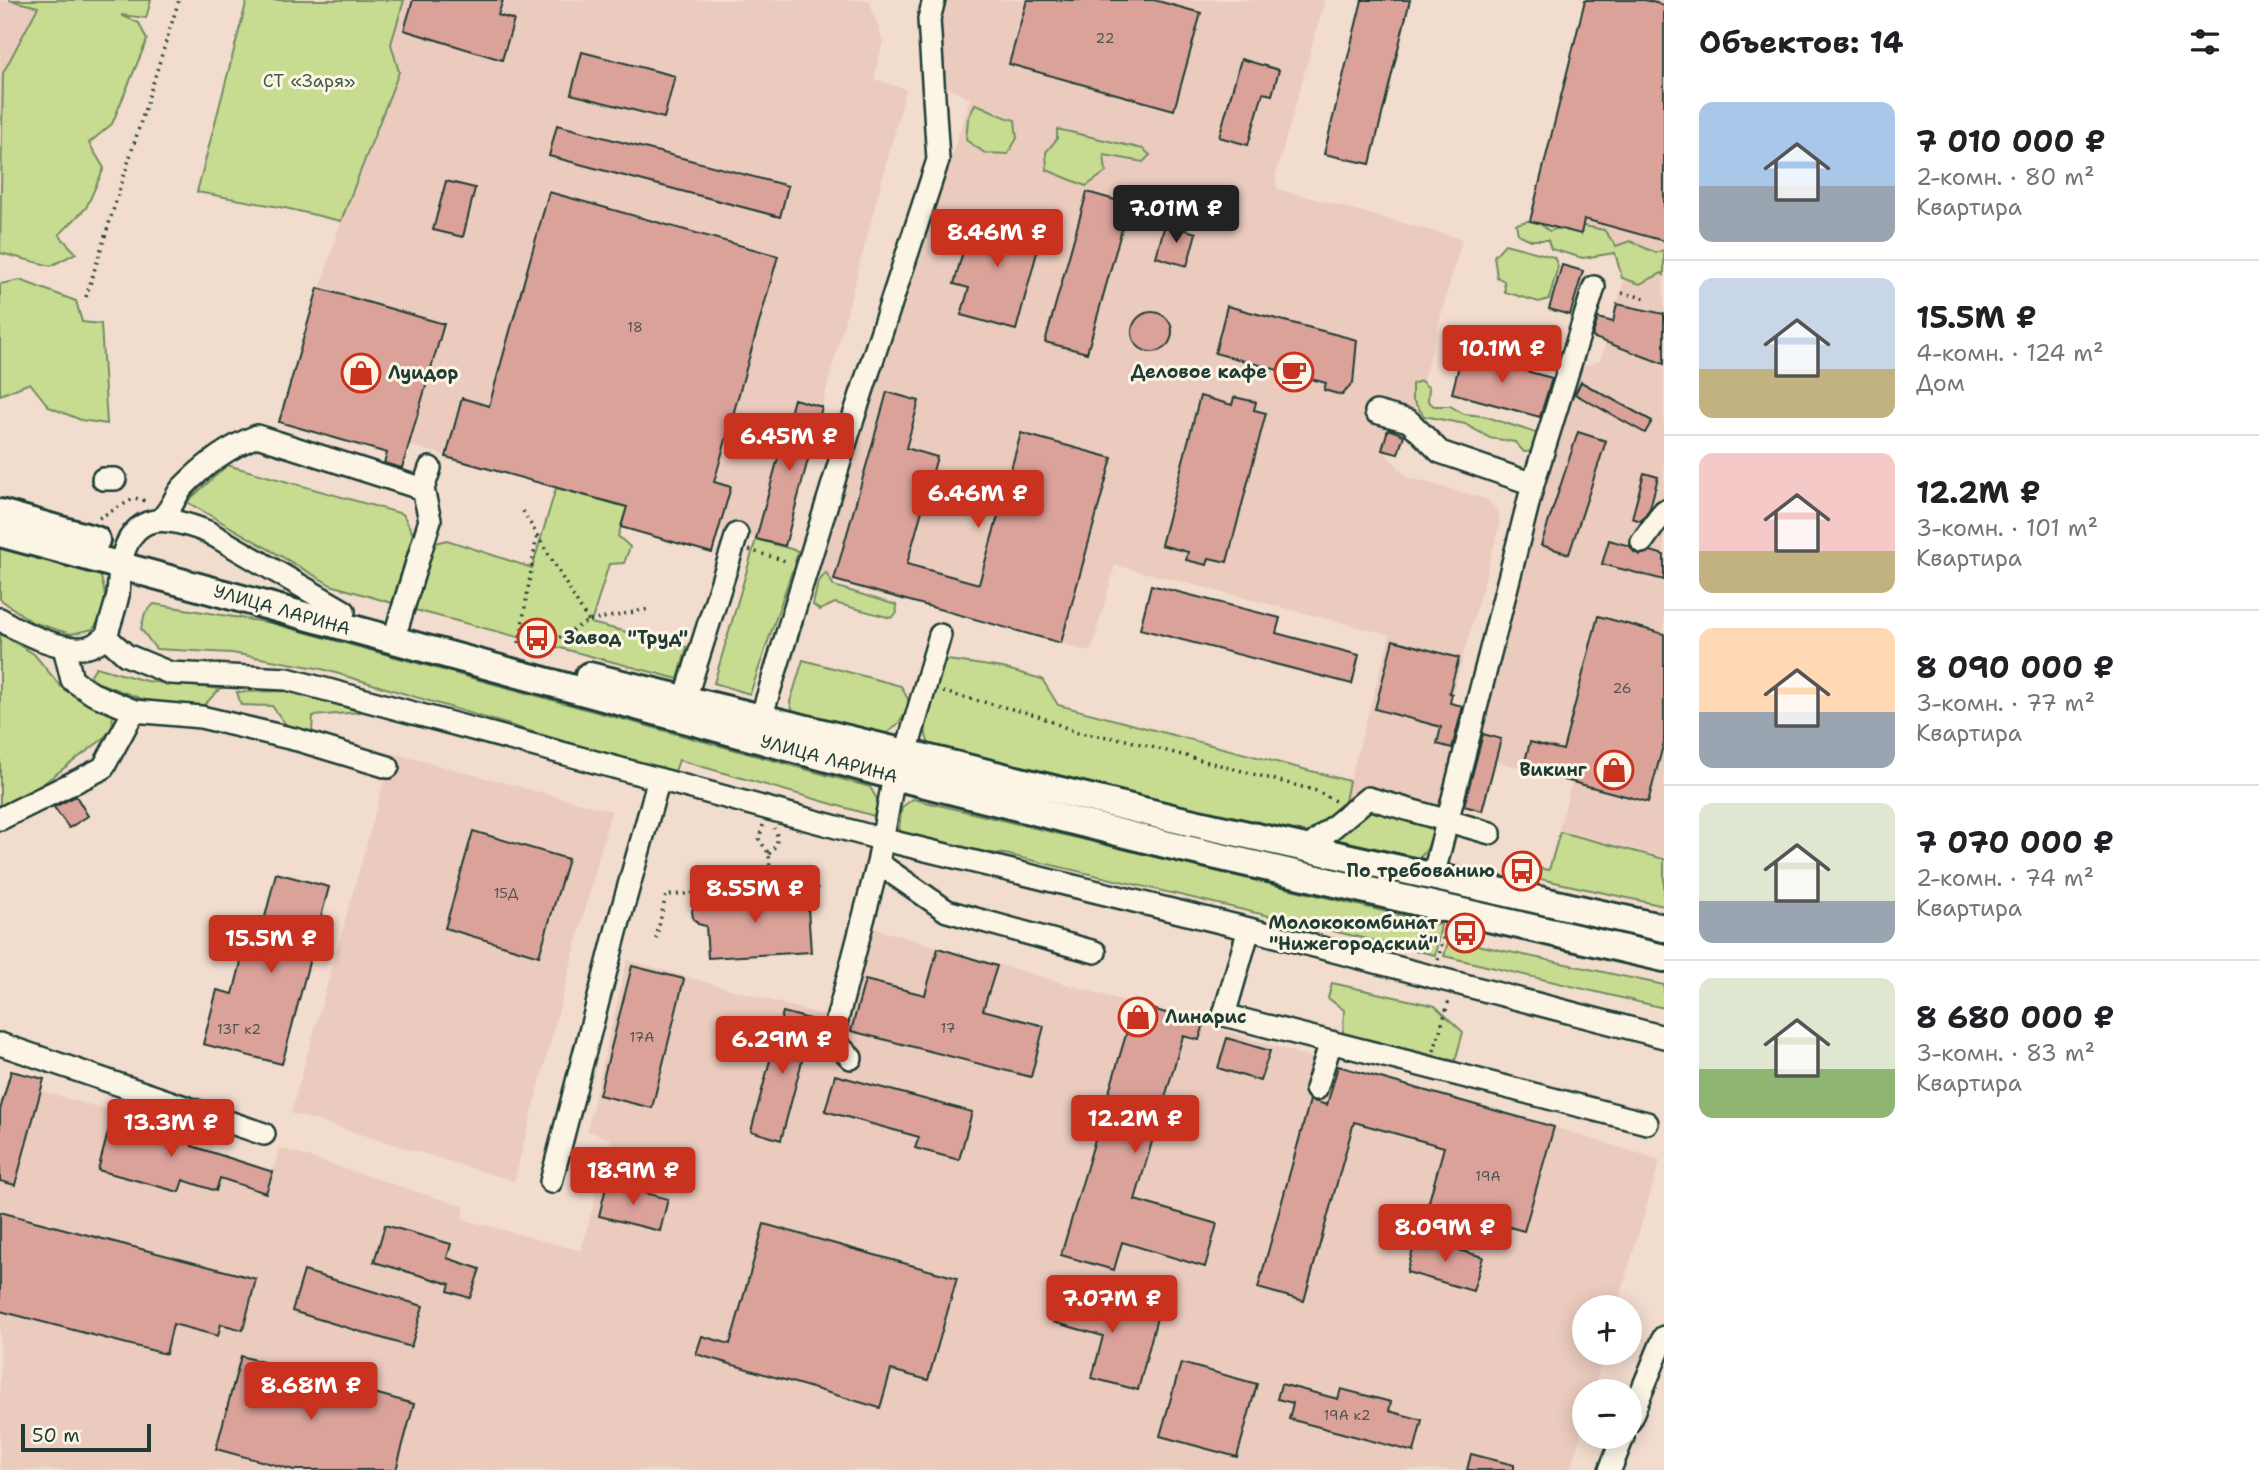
<!DOCTYPE html>
<html lang="ru">
<head>
<meta charset="utf-8">
<style>
  :root { --surface:#fff; --page:#f2f2f2; --text:#202124; --muted:#757577; --line:#e0e0e0; --accent:#c8321e }
  body { margin:0; font-family:"Shantell Sans",sans-serif; background:var(--page); color:var(--text); height:100vh; display:flex; flex-direction:column; font-size:26px; white-space:nowrap }
  * { box-sizing:border-box; margin:0 }
  p { font-size:23px; color:var(--muted) }
  .icon { flex:none; width:38px; height:38px; fill:none; stroke:currentColor; stroke-width:2; stroke-linecap:round; stroke-linejoin:round }
  .map { position:relative; flex:1; overflow:hidden }
  .side { display:flex; flex-direction:column; background:var(--surface); width:595px }
  .side>* { flex:none }
  .buttons { position:absolute; left:1572px; top:1295px; display:grid; gap:14px }
  .buttons a { display:grid; place-items:center; width:70px; height:70px; border-radius:50%; background:var(--surface); box-shadow:0 4px 18px #0003; font-size:35px }
  .scale { position:absolute; left:21px; bottom:18px; width:130px; box-sizing:border-box; padding-left:7px; border:4px solid #1f3d34; border-top:0; font-size:19px; line-height:24px; white-space:nowrap; color:#1f3d34; -webkit-text-stroke:5px #fcf5e5; paint-order:stroke }
  .price { position:absolute; translate:-50% -60px; padding:0 16px; border-radius:7px; background:var(--accent); color:#fff; font-size:23px; line-height:46px; filter:drop-shadow(0 2px 4px #0008) }
  .price::after { content:''; position:absolute; left:50%; top:42px; width:21px; height:16px; margin-left:-10px; background:inherit; clip-path:polygon(0 0,100% 0,50% 100%) }
  .price.current { background:#222; color:#fff }
  ul { padding:0; list-style:none }
  li { display:flex; align-items:center; gap:21px; height:175px; padding:0 35px }
  li+li { border-top:2px solid var(--line) }
  li span { display:grid; place-items:center; flex:none; width:196px; height:140px; border-radius:14px; color:#555 }
  li>.icon { margin-inline-start:auto }
  span .icon { width:84px; height:84px; fill:#fffc; stroke-width:1 }
  li b { font-size:30px }
  h2 { display:flex; justify-content:space-between; align-items:center; height:84px; padding:0 35px; font-size:30px }
  main { display:flex; flex:1; min-height:0 }
  .map>svg:first-child { display:block }
</style>
</head>
<body>
<main>
<div class="map">
<svg width="1664" height="1470" viewBox="0 0 1664 1470">
  <rect width="100%" height="100%" fill="#f2dcce"/>
  <filter id="ink" filterUnits="userSpaceOnUse"><feTurbulence type="fractalNoise" baseFrequency=".0143" numOctaves="2"/><feDisplacementMap in="SourceGraphic" scale="14" xChannelSelector="R" yChannelSelector="G"/><feConvolveMatrix kernelMatrix="1 2 1 2 8 2 1 2 1" color-interpolation-filters="sRGB"/></filter>
  <g filter="url(#ink)">
    <path fill="#ebcbbe" d="M0,0L36,6L0,124Z
      M404,0H869L883,41L874,79L906,89L785,546L720,529L712,553L621,527L626,507L409,445L399,476L382,471L386,453L279,422L341,221L399,72L391,44Z
      M946,0H1325L1275,177L1278,189L1462,239L1416,406L1409,421L1390,423L1382,449L1407,477L1486,499L1499,512L1500,524L1450,703L1468,708L1434,828L1344,801L1390,635L1115,565L1091,652L817,575L863,424L904,308L970,99L943,85L938,29Z
      M1585,0H1664V857L1559,830L1572,782L1495,761L1501,739L1477,733L1520,572L1580,367L1600,361L1606,342L1591,336L1596,318L1613,322L1632,248L1530,221Z
      M392,753L611,811L514,1181L291,1113Z
      M852,922L1204,1024L1338,1066L1554,1127L1660,1160L1617,1307H1584V1353H1604L1593,1391H1584V1424L1570,1470H0V1110L11,1071L44,1079L41,1091L214,1140L211,1152L272,1171L280,1148L465,1207L462,1219L581,1251L611,1139L587,1131L627,960L826,1016Z"/>
    <path fill="#c7dc91" stroke="#738c62" stroke-width="2" d="M9,0H151L146,18L121,15L139,23L147,40L112,124L89,143L104,168L86,208L59,235L76,253L51,266L0,253L3,73L38,7Z
      M247,0H404L391,44L399,72L341,221L285,208L197,192Z
      M975,104C992,109 997,116 1015,120L1017,138L1008,154L985,153L966,140L968,119Z
      M1057,129L1143,149L1150,155L1143,162L1104,155L1106,172L1086,186L1047,170L1046,152L1057,139Z
      M1535,219L1549,231L1574,224L1604,230L1616,246L1630,241L1656,253L1664,250V275L1662,273L1640,284L1622,278L1615,253L1583,258L1551,249L1548,240H1531L1518,234L1516,224Z
      M1505,244L1554,257L1558,266L1549,299L1539,302L1505,292L1504,281L1497,277L1494,256Z
      M20,280L76,301L82,322L101,324L107,424L81,420L49,407L30,383L0,395V284Z
      M1421,381L1429,388L1428,401L1434,406H1450L1464,414L1484,416L1536,433L1542,442L1536,451L1524,452L1515,442L1490,438L1465,424L1424,416L1412,399V384Z
      M227,465L403,514L413,534L392,603L331,585L187,502Z
      M556,488L627,507L618,536L630,547L624,563L609,564L591,623L687,647L678,679L415,610L435,543L447,540L532,568Z
      M756,539L798,551L795,562L797,567L792,571L750,694L714,683Z
      M0,546L100,574C107,598 109,607 93,629L71,634L32,622L0,599Z
      M826,573L834,586L896,605L897,613L891,618L835,603L820,610L813,605L818,582Z
      M154,604L271,623L870,787L878,801L874,816L679,760L674,774L322,669L232,653L156,649L141,629L145,613Z
      M0,634L34,654L61,687L86,702L110,712L113,716L112,728L103,739L20,801L0,813Z
      M803,660L901,686L910,703C905,717 897,728 883,735L793,712L790,702Z
      M948,660L1003,668L1042,679L1058,705L1349,781L1345,801L1434,828C1429,843 1428,857 1411,861L933,749C917,730 932,716 932,695C932,689 930,683 929,677Z
      M96,667L146,681L220,689L202,707L145,700L88,679Z
      M290,691L361,712L313,716L312,732L287,726L272,706L241,705L237,692Z
      M913,799L1441,925L1435,955L1005,854L957,851L904,837L899,828L902,807Z
      M1560,832L1664,859V906L1536,878L1538,868L1549,870Z
      M1449,939L1664,985V1008L1444,956Z
      M1332,983L1435,1006L1463,1032L1455,1061L1343,1033L1344,1010L1328,998Z"/>
    <path fill="#dba29a" stroke="#1f3d34" stroke-width="2" d="M413,0H503L498,15L514,20L502,60L404,30Z
      M1027,0H1154L1201,13L1174,110L1009,64Z
      M1362,0H1410L1370,164L1324,154Z
      M1585,0H1645L1664,5V241L1584,219L1581,234L1530,221Z
      M582,52L675,76L664,118L571,94Z
      M1241,59L1279,70L1272,95L1263,93L1248,145L1219,137Z
      M557,125L788,186L780,217L549,156Z
      M446,181L475,188L463,237L433,230Z
      M549,192L778,256L714,482L731,487L712,553L621,527L627,507L446,457L462,398L489,406Z
      M1087,192L1129,204L1087,353L1045,342Z
      M974,211L1043,230L1016,330L961,315L969,288L954,284Z
      M1165,224L1196,233L1187,266L1156,257Z
      M1562,265L1583,271L1570,315L1549,309Z
      M318,288L444,324L402,468L384,463L387,453L279,422Z
      M1617,304L1664,314V364L1592,337L1598,318L1613,322Z
      M1227,306L1357,340L1353,383L1342,395L1324,390L1326,383L1215,353Z
      M1132 332a20 20 0 1 1 40 0a20 20 0 1 1-40 0Z
      M1462,354L1552,378L1540,417L1452,393Z
      M1581,382L1652,421L1645,433L1575,394Z
      M887,392L919,401L906,448L937,457L907,564L979,584L1021,433L1112,458L1061,643L834,580Z
      M1200,396L1232,405L1234,397L1256,402L1254,410L1266,413L1227,562L1209,558L1207,565L1186,560L1188,552L1161,545Z
      M794,399L822,407L785,546L756,539Z
      M1388,429L1404,435L1398,454L1382,450Z
      M1578,432L1606,441L1569,554L1541,545Z
      M1644,473L1658,477L1650,508L1641,521L1632,518Z
      M1609,540L1630,546L1634,552L1640,555L1651,551L1664,555V580L1602,564Z
      M1151,585L1280,618L1276,633L1359,655L1352,684L1140,629Z
      M1598,616L1664,634V742L1648,802L1523,769L1530,742L1563,750Z
      M1393,640L1459,658L1449,693L1452,694L1450,703L1463,706L1452,748L1437,744L1441,727L1375,709Z
      M1483,734L1501,739L1482,811L1464,806Z
      M76,796L88,816L69,828L54,807Z
      M473,831L568,859L539,956L445,928Z
      M276,873L329,887L282,1064L203,1044L217,990L233,994L245,946L257,949Z
      M807,893L811,952L708,958L706,926L698,924L693,918L692,911L695,904L701,900Z
      M938,948L997,966L983,1010L1044,1026L1031,1077L851,1031L865,980L925,995Z
      M632,966L684,979L652,1108L599,1095Z
      M1135,1004L1204,1024L1199,1040L1183,1036L1135,1200L1217,1224L1205,1267L1122,1242L1114,1270L1061,1255Z
      M783,1012L813,1020L781,1140L751,1131Z
      M1227,1038L1270,1051L1260,1081L1218,1068Z
      M1338,1066L1554,1127L1524,1231L1428,1205L1444,1147L1354,1122L1304,1301L1258,1288L1310,1100L1327,1105Z
      M11,1071L44,1079L15,1185L0,1181V1110Z
      M835,1075L972,1112L959,1160L915,1148L919,1137L825,1111Z
      M113,1114L195,1136L192,1146L273,1172L266,1193L220,1178L216,1191L183,1180L179,1192L98,1170Z
      M607,1183L668,1199L660,1231L599,1216Z
      M0,1212L256,1279L243,1330L221,1324L218,1336L173,1324L166,1354L0,1311Z
      M764,1224L957,1278L928,1380L891,1370L880,1408L696,1354L702,1336L730,1344Z
      M385,1225L451,1244L447,1258L480,1269L470,1298L448,1291L450,1284L374,1262Z
      M1416,1238L1483,1257L1473,1291L1407,1272Z
      M304,1271L423,1306L411,1347L292,1311Z
      M1061,1290L1111,1304L1113,1298L1159,1310L1138,1390L1092,1378L1103,1336L1053,1322Z
      M241,1356L414,1404L396,1470H294L216,1449Z
      M1181,1363L1257,1384L1237,1457L1160,1436Z
      M1281,1384L1338,1399L1341,1389L1391,1402L1389,1411L1422,1420L1414,1452L1289,1419L1293,1403L1277,1399Z
      M1471,1454L1514,1465V1470H1467Z"/>
    <g fill="none" stroke-linecap="round" stroke-linejoin="round">
      <defs>
        <path id="minor" d="M1376,412L1409,421L1440,452L1533,484
          M103,479H115
          M161,519C174,507 174,496 183,487C204,465 229,447 257,436L423,489
          M1642,542L1664,511
          M0,619C19,632 69,655 91,646C96,644 101,640 106,637C110,623 115,609 118,595C119,584 119,573 121,563C132,509 167,516 208,532L344,611
          M398,625L430,520L423,489L430,468
          M106,637L126,655L170,673L287,679L881,839L1249,929L1664,1037
          M64,647L72,680L93,694L134,711L201,717L298,740L388,767
          M685,699L737,534
          M761,718L852,422L938,160L929,19L934,0
          M906,753L940,635
          M894,776L878,863L947,911L1095,952
          M0,819L103,768L134,711
          M1308,848L1368,798L1490,833
          M1433,877L1533,484L1594,287
          M1249,929L1224,1015L1647,1123
          M0,1044L264,1134
          M851,1058L832,1039L878,863
          M1316,1089L1331,1042
          M551,1182L617,928L659,779
          M1629,1422L1664,1337
          M1610,1470L1623,1437"/>
        <path id="major" d="M0,513L96,540
          M0,533L894,776L1169,845L1664,958
          M589,676L1176,819L1664,928"/>
      </defs>
      <use href="#minor" stroke="#1f3d34" stroke-width="26"/>
      <use href="#major" stroke="#1f3d34" stroke-width="32"/>
      <path stroke="#1f3d34" stroke-width="3.5" stroke-dasharray="2 5" stroke-linecap="butt" d="M1622,293L1645,298
        M86,297L179,0
        M523,511L588,621
        M99,518L135,498L149,502
        M749,550L789,562
        M519,643L537,535
        M541,648L588,621L649,609
        M943,692L1036,715L1078,733L1122,739L1317,791L1335,801
        M763,825L759,839L769,854L771,889
        M769,854C777,845 780,839 774,828
        M656,939L666,895L771,889H820
        M1438,960L1445,930
        M1434,1051L1449,1000"/>
      <use href="#minor" stroke="#fcf5e5" stroke-width="21"/>
      <use href="#major" stroke="#fcf5e5" stroke-width="26"/>
    </g>
  </g>
  <defs>
    <symbol id="cafe-ring" viewBox="-11 -11 22 22"><circle r="9.5" fill="#fcf5e5" stroke="#c8321e" stroke-width="1.5"/><path d="M-5.5-4.5H6V0H3Q3 3.5 0 3.5H-2.5Q-5.5 3.5-5.5 0ZM3-3.2v2h1.7v-2ZM-6 4.5H4V6H-6Z" fill="#c8321e"/></symbol>
    <symbol id="shop-ring" viewBox="-11 -11 22 22"><circle r="9.5" fill="#fcf5e5" stroke="#c8321e" stroke-width="1.5"/><path d="M-5-2.5h2.3a2.7 3.5 0 0 1 5.4 0H5L5.5 6h-11ZM-1.5-2.5h3a1.5 2.3 0 0 0-3 0Z" fill="#c8321e"/></symbol>
    <symbol id="bus-ring" viewBox="-11 -11 22 22"><circle r="9.5" fill="#fcf5e5" stroke="#c8321e" stroke-width="1.5"/><path d="M-5-6H5V4H4V6H2V4H-2V6H-4V4H-5ZM-3.5-4V0h7V-4ZM-3.5 1.2v1.5H-2V1.2ZM2 1.2v1.5H3.5V1.2Z" fill="#c8321e"/></symbol>
  </defs>
  <g fill-rule="evenodd">
    <use href="#cafe-ring" x="1272" y="350" width="44" height="44"/>
    <use href="#shop-ring" x="339" y="351" width="44" height="44"/>
    <use href="#bus-ring" x="515" y="616" width="44" height="44"/>
    <use href="#shop-ring" x="1592" y="748" width="44" height="44"/>
    <use href="#bus-ring" x="1500" y="849" width="44" height="44"/>
    <use href="#bus-ring" x="1443" y="911" width="44" height="44"/>
    <use href="#shop-ring" x="1116" y="995" width="44" height="44"/>
  </g>
  <g text-anchor="middle" stroke-width="6" stroke-linejoin="round" paint-order="stroke">
    <g font-size="14" fill="#4e564e">
      <text x="1105" y="43">22</text>
      <text x="635" y="332">18</text>
      <text x="1622" y="693">26</text>
      <text x="506" y="898">15Д</text>
      <text x="948" y="1033">17</text>
      <text x="239" y="1034">13Г к2</text>
      <text x="642" y="1042">17А</text>
      <text x="1488" y="1181">19А</text>
      <text x="1347" y="1420">19А к2</text>
    </g>
    <g font-size="18" fill="#415d47" stroke="#fcf5e5">
      <text x="309" y="87">СТ «Заря»</text>
    </g>
    <g font-size="18" font-weight="bold" fill="#1f3d34" stroke="#fcf5e5" text-anchor="end">
      <text x="1267" y="378">Деловое кафе</text>
      <text x="388" y="379" text-anchor="start">Луидор</text>
      <text x="564" y="644" text-anchor="start">Завод "Труд"</text>
      <text x="1587" y="776">Викинг</text>
      <text x="1495" y="877">По требованию</text>
      <text x="1438" y="929">Молококомбинат<tspan x="1438" dy="21">"Нижегородский"</tspan></text>
      <text x="1165" y="1023" text-anchor="start">Линарис</text>
    </g>
    <g font-size="18" fill="#1f3d34" stroke="#fcf5e5">
      <text transform="translate(282 610) rotate(16)" y="6">УЛИЦА ЛАРИНА</text>
      <text transform="translate(829 759) rotate(15)" y="6">УЛИЦА ЛАРИНА</text>
    </g>
  </g>
</svg>
<div class="buttons">
<a>+</a>
<a>−</a>
</div>
<div class="scale">50 m</div>
<b class="price current" style="left:1176px;top:245px">7.01M ₽</b>
<b class="price" style="left:997px;top:269px">8.46M ₽</b>
<b class="price" style="left:1502px;top:385px">10.1M ₽</b>
<b class="price" style="left:789px;top:473px">6.45M ₽</b>
<b class="price" style="left:978px;top:530px">6.46M ₽</b>
<b class="price" style="left:755px;top:925px">8.55M ₽</b>
<b class="price" style="left:271px;top:975px">15.5M ₽</b>
<b class="price" style="left:782px;top:1076px">6.29M ₽</b>
<b class="price" style="left:1135px;top:1155px">12.2M ₽</b>
<b class="price" style="left:171px;top:1159px">13.3M ₽</b>
<b class="price" style="left:633px;top:1207px">18.9M ₽</b>
<b class="price" style="left:1445px;top:1264px">8.09M ₽</b>
<b class="price" style="left:1112px;top:1335px">7.07M ₽</b>
<b class="price" style="left:311px;top:1422px">8.68M ₽</b>
</div>
<section class="side">
<h2>Объектов: 14<svg class="icon" aria-label="filters" viewBox="0 0 24 24"><path d="M4 7h16M4 17h16"/><circle cx="9" cy="7" r="2"/><circle cx="15" cy="17" r="2"/></svg></h2>
<ul>
<li><span style="background:linear-gradient(#a9c7e8 60%,#9aa5b1 0)"><svg class="icon" aria-label="home" viewBox="0 0 24 24"><path d="M3 11l9-7 9 7M6 9v11h12V9"/></svg></span><div><b>7 010 000 ₽</b><p>2-комн. · 80 m²</p><p>Квартира</p></div></li>
<li><span style="background:linear-gradient(#c9d6e8 65%,#c2b280 0)"><svg class="icon" aria-label="home" viewBox="0 0 24 24"><path d="M3 11l9-7 9 7M6 9v11h12V9"/></svg></span><div><b>15.5M ₽</b><p>4-комн. · 124 m²</p><p>Дом</p></div></li>
<li><span style="background:linear-gradient(#f6c9c9 70%,#c2b280 0)"><svg class="icon" aria-label="home" viewBox="0 0 24 24"><path d="M3 11l9-7 9 7M6 9v11h12V9"/></svg></span><div><b>12.2M ₽</b><p>3-комн. · 101 m²</p><p>Квартира</p></div></li>
<li><span style="background:linear-gradient(#ffd9b3 60%,#9aa5b1 0)"><svg class="icon" aria-label="home" viewBox="0 0 24 24"><path d="M3 11l9-7 9 7M6 9v11h12V9"/></svg></span><div><b>8 090 000 ₽</b><p>3-комн. · 77 m²</p><p>Квартира</p></div></li>
<li><span style="background:linear-gradient(#dfe7d0 70%,#9aa5b1 0)"><svg class="icon" aria-label="home" viewBox="0 0 24 24"><path d="M3 11l9-7 9 7M6 9v11h12V9"/></svg></span><div><b>7 070 000 ₽</b><p>2-комн. · 74 m²</p><p>Квартира</p></div></li>
<li><span style="background:linear-gradient(#dfe7d0 65%,#8fb573 0)"><svg class="icon" aria-label="home" viewBox="0 0 24 24"><path d="M3 11l9-7 9 7M6 9v11h12V9"/></svg></span><div><b>8 680 000 ₽</b><p>3-комн. · 83 m²</p><p>Квартира</p></div></li>
</ul>
</section>
</main>
</body>
</html>
